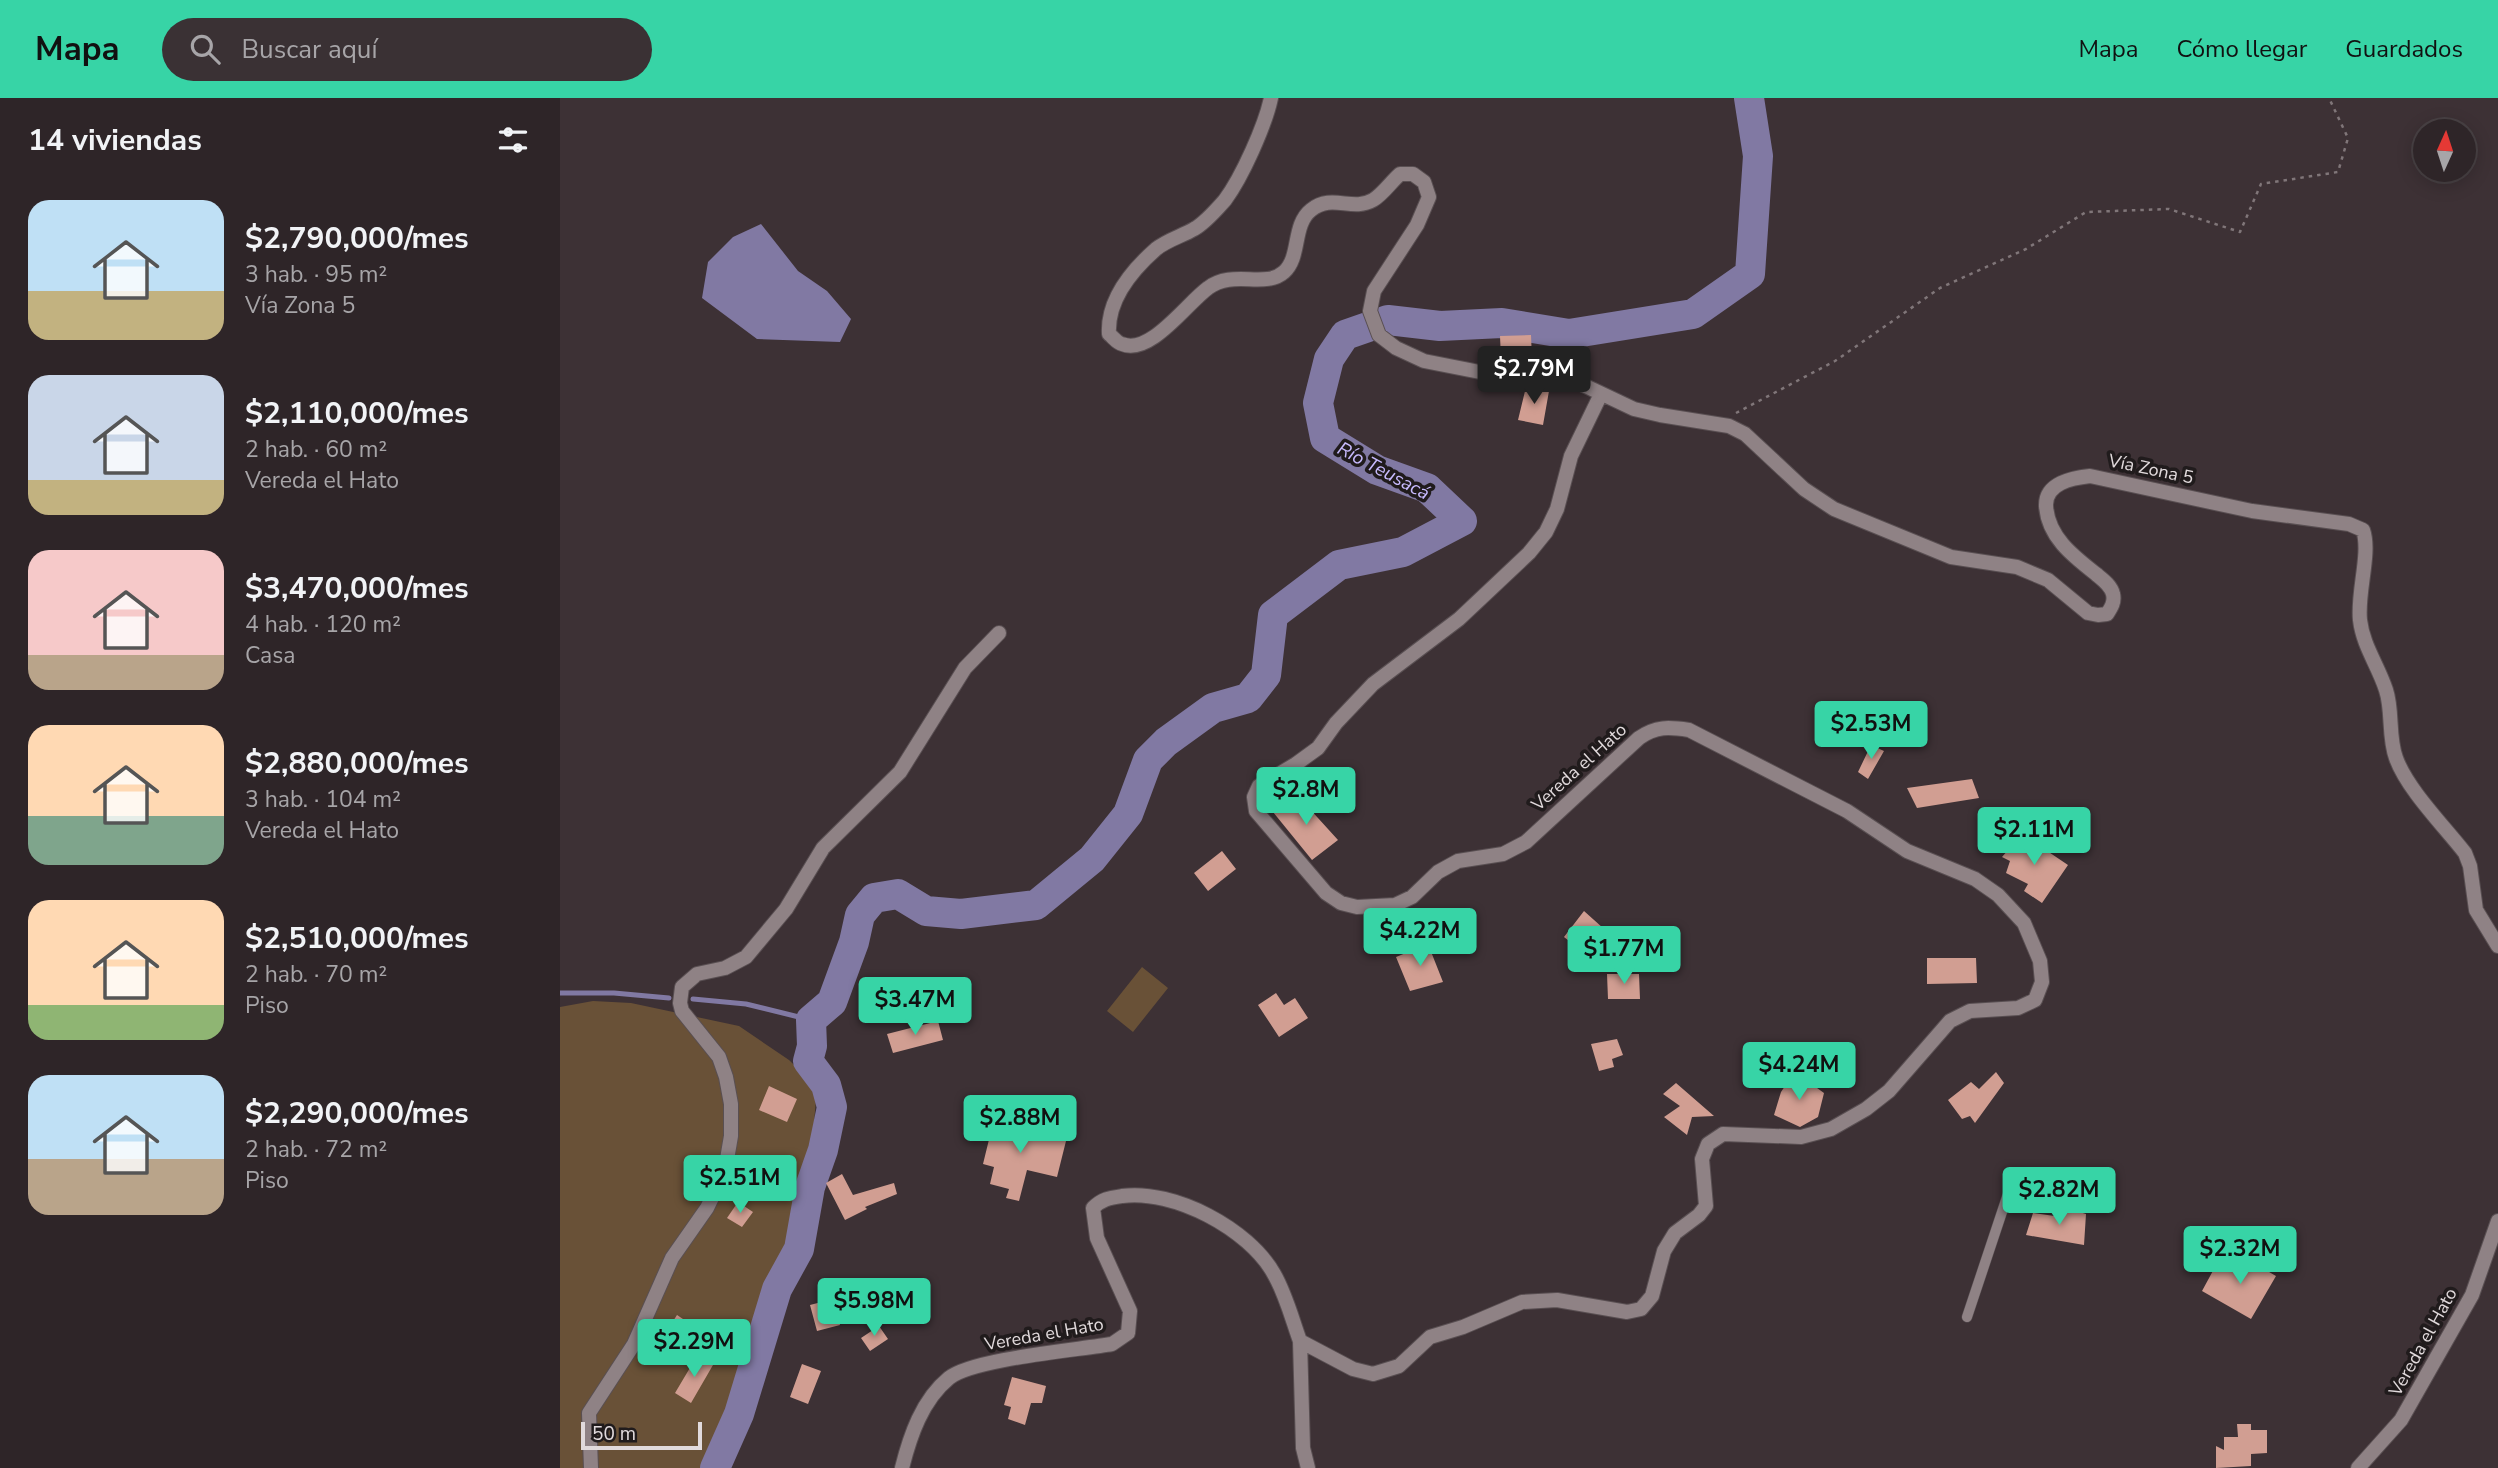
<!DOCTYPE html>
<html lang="es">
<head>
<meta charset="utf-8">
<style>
  :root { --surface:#2e2528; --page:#3a3134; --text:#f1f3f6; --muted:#a7a5a8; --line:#494245; --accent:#37d4a6 }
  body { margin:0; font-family:"Nunito Sans",sans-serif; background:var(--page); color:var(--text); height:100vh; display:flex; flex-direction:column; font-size:26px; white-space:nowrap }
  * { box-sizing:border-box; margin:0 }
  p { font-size:23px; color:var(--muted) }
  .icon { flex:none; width:38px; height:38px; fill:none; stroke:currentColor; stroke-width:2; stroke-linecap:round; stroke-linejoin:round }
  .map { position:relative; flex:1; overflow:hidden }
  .panel { display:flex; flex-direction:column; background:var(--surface); width:560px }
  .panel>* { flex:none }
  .needle { width:46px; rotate:3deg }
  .fabs { position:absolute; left:1853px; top:21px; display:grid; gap:14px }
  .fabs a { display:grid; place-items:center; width:63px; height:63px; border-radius:50%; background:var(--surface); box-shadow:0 4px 18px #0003,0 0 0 2px var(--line); font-size:35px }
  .scale { position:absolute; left:21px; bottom:18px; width:121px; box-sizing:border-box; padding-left:7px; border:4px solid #e1dadc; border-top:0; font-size:19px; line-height:24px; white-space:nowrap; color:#e1dadc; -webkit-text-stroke:5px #201b1c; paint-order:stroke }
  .price { position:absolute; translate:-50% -60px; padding:0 16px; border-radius:7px; background:var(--accent); color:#111; font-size:23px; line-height:46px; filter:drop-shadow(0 2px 4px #0008) }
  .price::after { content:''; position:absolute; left:50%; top:42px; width:21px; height:16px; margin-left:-10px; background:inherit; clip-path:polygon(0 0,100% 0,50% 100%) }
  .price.active { background:#222; color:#fff }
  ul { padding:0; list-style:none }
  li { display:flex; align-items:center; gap:21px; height:175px; padding:0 28px }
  li span { display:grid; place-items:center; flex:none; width:196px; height:140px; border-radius:21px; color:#555 }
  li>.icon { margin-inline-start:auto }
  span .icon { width:84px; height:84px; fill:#fffc; stroke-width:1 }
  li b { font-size:30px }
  h2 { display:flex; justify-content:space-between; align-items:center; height:84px; padding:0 28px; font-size:30px }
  header { display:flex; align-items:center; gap:42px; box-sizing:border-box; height:98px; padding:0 35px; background:var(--accent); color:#111 }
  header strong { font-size:33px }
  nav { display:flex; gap:38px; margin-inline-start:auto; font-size:24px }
  .search { width:490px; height:63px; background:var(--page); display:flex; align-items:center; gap:18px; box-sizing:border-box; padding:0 24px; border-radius:38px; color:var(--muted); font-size:26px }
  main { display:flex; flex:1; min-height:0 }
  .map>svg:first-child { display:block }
</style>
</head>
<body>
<header>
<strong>Mapa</strong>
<div class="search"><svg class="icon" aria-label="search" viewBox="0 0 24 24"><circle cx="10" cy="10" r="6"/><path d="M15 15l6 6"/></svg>Buscar aquí</div>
<nav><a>Mapa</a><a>Cómo llegar</a><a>Guardados</a></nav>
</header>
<main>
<section class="panel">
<h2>14 viviendas<svg class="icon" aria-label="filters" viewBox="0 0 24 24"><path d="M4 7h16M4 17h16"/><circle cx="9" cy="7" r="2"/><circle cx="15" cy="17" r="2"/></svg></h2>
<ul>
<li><span style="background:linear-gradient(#bfe0f5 65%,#c2b280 0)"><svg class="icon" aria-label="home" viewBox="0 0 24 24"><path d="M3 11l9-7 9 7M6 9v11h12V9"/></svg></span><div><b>$2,790,000/mes</b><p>3 hab. · 95 m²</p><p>Vía Zona 5</p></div></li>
<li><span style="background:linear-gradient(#c9d6e8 75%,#c2b280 0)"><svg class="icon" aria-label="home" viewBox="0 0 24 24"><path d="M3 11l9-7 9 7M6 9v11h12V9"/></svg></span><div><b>$2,110,000/mes</b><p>2 hab. · 60 m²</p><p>Vereda el Hato</p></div></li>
<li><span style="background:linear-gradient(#f6c9c9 75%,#b9a48a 0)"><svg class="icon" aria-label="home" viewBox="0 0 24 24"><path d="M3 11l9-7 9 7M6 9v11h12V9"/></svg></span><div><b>$3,470,000/mes</b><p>4 hab. · 120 m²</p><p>Casa</p></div></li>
<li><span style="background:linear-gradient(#ffd9b3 65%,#7fa58c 0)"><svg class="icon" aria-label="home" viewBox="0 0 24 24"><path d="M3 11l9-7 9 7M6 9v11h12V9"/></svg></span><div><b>$2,880,000/mes</b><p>3 hab. · 104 m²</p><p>Vereda el Hato</p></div></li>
<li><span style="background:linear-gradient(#ffd9b3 75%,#8fb573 0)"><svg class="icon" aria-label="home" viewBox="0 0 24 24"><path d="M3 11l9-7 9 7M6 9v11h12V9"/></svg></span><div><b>$2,510,000/mes</b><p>2 hab. · 70 m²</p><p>Piso</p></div></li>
<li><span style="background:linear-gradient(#bfe0f5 60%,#b9a48a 0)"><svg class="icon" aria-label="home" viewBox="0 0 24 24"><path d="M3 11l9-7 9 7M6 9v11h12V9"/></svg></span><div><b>$2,290,000/mes</b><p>2 hab. · 72 m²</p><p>Piso</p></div></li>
</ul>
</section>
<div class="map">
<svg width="1938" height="1370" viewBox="0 0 1938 1370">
  <rect width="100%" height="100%" fill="#3d3135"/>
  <path fill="#695137" d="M582,869L608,890L573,934L547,913Z
    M33,903L71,905L179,928L229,962L257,989L250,1072L232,1131L229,1200L201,1236L150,1370H0V909Z"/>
  <path fill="#8179a3" d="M201,126L238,173L267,193L291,221L280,244L197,241L142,200L148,164L173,139Z"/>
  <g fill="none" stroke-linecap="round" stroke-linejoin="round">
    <path stroke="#8179a3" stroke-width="5" d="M0,895H54L109,900
      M133,901L186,906L251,922"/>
    <path stroke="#8179a3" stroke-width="30" d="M155,1370L179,1316L217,1191L239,1151L250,1089L263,1052L272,1009L266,987L248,963L252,948L251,922L272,904L294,844L300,817L314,800L338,796L366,813L401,816L476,807L532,761L568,716L588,662L606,644L653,610L688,600L706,577L713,517L779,467L843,454L902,423L867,390L817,372L765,340L758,305L769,261L785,237L828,222L880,228L942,225L1009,236L1133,216L1190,176L1198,58L1189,0"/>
  </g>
  <path fill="#d19e92" d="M971,237L972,261H941L940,238Z
    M966,289L989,293L983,327L958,322Z
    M1311,647L1324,653L1308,681L1298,674Z
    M1412,681L1419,700L1357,710L1347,690Z
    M738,698L778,742L752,762L713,714Z
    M1462,736L1508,767L1482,805L1464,793L1468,786L1446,775L1450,763L1442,759Z
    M662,753L676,771L648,793L634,775Z
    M1024,813L1053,839L1037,865L1004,839Z
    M868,846L883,884L850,893L836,859Z
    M1367,860H1416L1417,885L1367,886Z
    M1047,876H1079L1080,901H1048Z
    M716,895L724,907L735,900L748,920L719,939L698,907Z
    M378,923L383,942L333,955L327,936Z
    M1057,941L1063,957L1052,961L1054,969L1039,973L1031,946Z
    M1436,974L1444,985L1415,1025L1410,1018L1402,1021L1388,1002L1411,984L1419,991Z
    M1239,977L1264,995L1258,1019L1240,1029L1214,1017L1221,994L1227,985Z
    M1116,985L1154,1018L1132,1019L1127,1037L1104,1019L1120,1008L1103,996Z
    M209,988L237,1001L227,1024L199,1012Z
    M435,1017L463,1024L461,1032L506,1043L497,1079L467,1072L459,1103L446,1100L449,1091L430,1086L434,1069L423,1066Z
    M282,1076L293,1097L334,1085L337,1096L305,1109L307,1111L285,1122L266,1085Z
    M178,1104L193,1114L182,1129L167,1120Z
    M1503,1109L1526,1116L1524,1147L1466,1137L1473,1115L1502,1119Z
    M1685,1160L1716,1178L1691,1221L1642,1193L1655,1169Z
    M273,1201L280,1227L257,1233L250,1207Z
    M117,1217L132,1227L124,1241L108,1231Z
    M319,1228L328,1241L310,1253L301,1240Z
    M137,1258L153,1267L131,1305L115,1295Z
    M242,1266L261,1273L248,1306L230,1299Z
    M452,1279L486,1288L482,1305H471L465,1327L448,1321L451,1309L444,1307Z
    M1677,1326H1691V1332H1707V1355L1691,1356V1368L1656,1370V1348L1664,1352V1339H1678Z"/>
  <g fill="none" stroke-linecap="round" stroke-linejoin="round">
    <defs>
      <path id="lane" d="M1407,1219L1453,1081"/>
      <path id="street" d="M711,0C705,28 682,79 665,102C657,111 645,125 634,131C622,138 607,142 596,151C571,173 547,202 549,236C553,239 557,245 562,246C590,258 627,205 648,190C673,171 705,191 724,174C741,159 732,127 751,112C772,95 792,114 813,102C822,97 831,84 840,76H853L864,84L869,99L857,127L814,193L810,213L819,237L836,250L864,263L930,276L998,278L1017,284L1074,311L1100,317L1169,328L1185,336L1244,391L1274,411L1391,459L1457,469L1488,482L1528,515L1538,517L1547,516C1551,510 1555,504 1553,496C1551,487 1542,481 1536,476C1513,458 1488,439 1486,408C1485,385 1512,380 1530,378L1692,413L1789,426L1803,432C1811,455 1797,494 1800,522C1803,548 1818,567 1826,592C1833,613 1828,639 1836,660C1847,691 1884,728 1905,755L1910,768L1916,812L1938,848
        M740,1243L743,1350L748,1370
        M31,1370L29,1315L74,1246L112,1160L147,1110L165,1073L171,1038V1006L166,979L159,959L122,913L120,905L122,889L137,876L165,870L186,859L226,811L263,750L340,674L405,570L439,535
        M342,1370C350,1338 362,1302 389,1280C412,1261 517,1252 552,1246L568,1235L570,1213L537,1140L533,1110C542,1101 549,1100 562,1098C614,1091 689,1131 714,1176C726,1197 732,1221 740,1243L793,1271L813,1276L839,1268L870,1239L903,1229L962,1204L997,1202L1067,1214L1081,1211L1092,1198L1104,1153L1115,1135L1139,1117L1146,1108L1142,1061L1148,1046L1163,1036L1241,1039L1271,1031L1306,1011L1329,993L1390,923L1410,913L1458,910L1475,902L1482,884L1480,863L1464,825L1438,797L1415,781L1347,753L1287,713L1129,632C1109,629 1096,628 1079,640L966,744L943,756L898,763L878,774L852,799L835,807L797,809L781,805L766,795L696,713L694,699L699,688L736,666L758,650L776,625L813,586L899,521L969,455L986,434L997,411L1011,358L1041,296
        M1798,1370L1841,1322L1912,1197L1938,1123"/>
    </defs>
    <use href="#lane" stroke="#594f52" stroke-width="11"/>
    <use href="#street" stroke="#594f52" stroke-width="16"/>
    <path stroke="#807679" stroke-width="2.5" stroke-dasharray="3.5 5" stroke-linecap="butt" d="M1176,315L1275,263L1380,190L1466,151L1526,114L1609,111L1680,134L1701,86L1778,74L1788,40L1769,0"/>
    <use href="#lane" stroke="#8f8285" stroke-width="10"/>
    <use href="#street" stroke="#8f8285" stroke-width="14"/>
  </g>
  <g text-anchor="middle" stroke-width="7" stroke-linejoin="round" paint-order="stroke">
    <g font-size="18" fill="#e1dadc" stroke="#201b1c">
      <text transform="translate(1591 371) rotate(12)" y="6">Vía Zona 5</text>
      <text transform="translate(1019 669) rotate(-42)" y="6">Vereda el Hato</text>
      <text transform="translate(484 1236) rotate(-10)" y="6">Vereda el Hato</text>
      <text transform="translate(1863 1244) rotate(-61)" y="6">Vereda el Hato</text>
    </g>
    <g font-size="19" font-style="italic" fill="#c7bafd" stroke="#201b1c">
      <text transform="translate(824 372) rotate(28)" y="7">Río Teusacá</text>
    </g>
  </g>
</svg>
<div class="fabs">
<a><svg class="needle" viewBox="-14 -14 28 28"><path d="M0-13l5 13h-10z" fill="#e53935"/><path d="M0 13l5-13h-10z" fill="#a7a5a8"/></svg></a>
</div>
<div class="scale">50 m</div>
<b class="price active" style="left:974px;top:308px">$2.79M</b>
<b class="price" style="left:1311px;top:663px">$2.53M</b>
<b class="price" style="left:746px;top:729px">$2.8M</b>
<b class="price" style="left:1474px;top:769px">$2.11M</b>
<b class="price" style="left:860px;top:870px">$4.22M</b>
<b class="price" style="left:1064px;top:888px">$1.77M</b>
<b class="price" style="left:355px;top:939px">$3.47M</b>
<b class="price" style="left:1239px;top:1004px">$4.24M</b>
<b class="price" style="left:460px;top:1057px">$2.88M</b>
<b class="price" style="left:180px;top:1117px">$2.51M</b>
<b class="price" style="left:1499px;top:1129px">$2.82M</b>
<b class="price" style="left:1680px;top:1188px">$2.32M</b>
<b class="price" style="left:314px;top:1240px">$5.98M</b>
<b class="price" style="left:134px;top:1281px">$2.29M</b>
</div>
</main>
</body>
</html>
